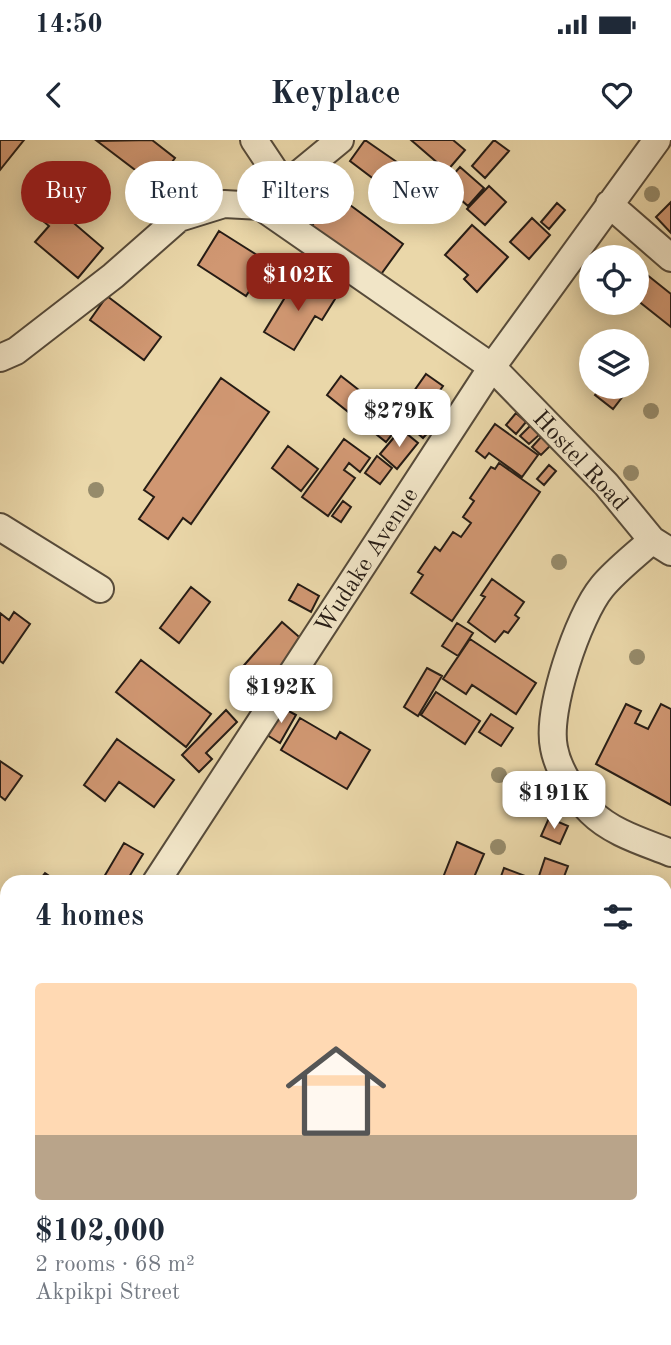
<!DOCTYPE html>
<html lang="en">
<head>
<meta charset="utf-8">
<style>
  :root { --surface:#fff; --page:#f6f6f7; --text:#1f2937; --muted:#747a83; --line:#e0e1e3; --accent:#8f2418 }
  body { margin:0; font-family:"Old Standard TT",serif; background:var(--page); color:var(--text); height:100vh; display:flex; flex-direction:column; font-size:26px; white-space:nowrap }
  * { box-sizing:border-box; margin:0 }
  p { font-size:23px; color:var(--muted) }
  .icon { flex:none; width:38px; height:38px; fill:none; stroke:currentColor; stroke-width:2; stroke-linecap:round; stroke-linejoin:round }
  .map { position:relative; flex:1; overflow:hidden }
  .panel { position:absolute; left:0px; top:735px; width:672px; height:471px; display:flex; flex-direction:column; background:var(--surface); border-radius:21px 21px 0 0; box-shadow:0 4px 18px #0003 }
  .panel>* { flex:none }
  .banner { position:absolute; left:21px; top:21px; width:630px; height:63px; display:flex; gap:14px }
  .tools { position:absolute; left:579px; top:105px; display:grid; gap:14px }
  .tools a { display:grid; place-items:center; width:70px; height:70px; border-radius:50%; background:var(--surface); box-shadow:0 4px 18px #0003; font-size:35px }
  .price { position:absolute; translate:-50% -60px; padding:0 16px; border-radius:14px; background:#fff; color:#222; font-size:23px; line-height:46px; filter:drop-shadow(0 2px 4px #0008) }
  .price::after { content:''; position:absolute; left:50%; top:42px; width:21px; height:16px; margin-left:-10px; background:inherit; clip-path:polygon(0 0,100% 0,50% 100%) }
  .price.on { background:var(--accent); color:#fff }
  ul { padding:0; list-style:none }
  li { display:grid; align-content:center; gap:14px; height:371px; padding:0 35px }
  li+li { border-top:2px solid var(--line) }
  li span { display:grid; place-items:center; height:217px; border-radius:7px; color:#555 }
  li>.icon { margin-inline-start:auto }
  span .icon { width:126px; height:126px; fill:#fffc; stroke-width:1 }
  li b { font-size:30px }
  h2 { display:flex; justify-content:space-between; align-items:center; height:84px; padding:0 35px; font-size:30px }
  .chip { padding:0 24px; border-radius:32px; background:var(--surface); box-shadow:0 4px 18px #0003; font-size:24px; line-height:63px }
  .chip.on { background:var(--accent); color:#fff }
  .status { display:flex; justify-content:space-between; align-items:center; height:49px; padding:0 35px; background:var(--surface); direction:ltr }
  .status svg { height:19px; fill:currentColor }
  header { display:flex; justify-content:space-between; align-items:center; height:91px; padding:0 35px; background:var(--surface); font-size:32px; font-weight:700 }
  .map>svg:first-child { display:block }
</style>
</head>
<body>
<div class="status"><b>14:50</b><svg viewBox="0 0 49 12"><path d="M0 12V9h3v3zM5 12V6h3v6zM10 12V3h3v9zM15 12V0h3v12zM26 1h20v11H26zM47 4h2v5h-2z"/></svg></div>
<header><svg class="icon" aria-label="back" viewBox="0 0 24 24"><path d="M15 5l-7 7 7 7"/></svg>Keyplace<svg class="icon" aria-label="heart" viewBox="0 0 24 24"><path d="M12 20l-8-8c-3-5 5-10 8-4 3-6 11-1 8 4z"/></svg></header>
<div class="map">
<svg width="671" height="1205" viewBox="0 0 671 1205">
  <rect width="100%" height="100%" fill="#ead7a9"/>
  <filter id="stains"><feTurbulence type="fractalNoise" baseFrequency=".00286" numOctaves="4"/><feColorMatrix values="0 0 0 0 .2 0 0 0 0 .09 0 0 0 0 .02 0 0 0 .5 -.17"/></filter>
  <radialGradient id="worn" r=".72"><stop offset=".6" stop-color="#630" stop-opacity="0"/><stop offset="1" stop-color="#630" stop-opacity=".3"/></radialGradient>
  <path fill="#d09772" stroke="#261c15" stroke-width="2" d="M0,0H24L0,30Z
    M152,0L175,18L155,45L97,1Z
    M365,0L417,36L421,31L433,40L412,68L350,21Z
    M411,0H453L465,10L447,31Z
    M494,0L509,11L485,38L472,26Z
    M460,27L484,48L468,66L444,45Z
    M489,46L506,62L485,85L467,69Z
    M335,54L403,104L379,137L311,87Z
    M671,62V93L656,77Z
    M557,63L565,70L549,89L541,82Z
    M55,67L103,108L78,138L35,102L49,86L43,81Z
    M532,78L550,95L529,119L510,102Z
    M472,85L508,117L477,152L464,139L468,135L445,115Z
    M219,91L268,122L246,156L198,125Z
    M641,130L671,154V187L637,160V135Z
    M298,136L335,159L322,180L315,176L294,210L264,192Z
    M107,156L161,197L144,220L90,180Z
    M426,234L443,246L431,263L414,251Z
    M341,236L401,283L386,302L327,255Z
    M221,238L269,272L191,384L183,378L168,399L139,379L154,357L144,350Z
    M601,247H630L613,269L595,255Z
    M426,261L443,276L423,298L406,283Z
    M516,273L526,282L516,294L506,285Z
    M495,284L538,315L522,337L489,313L485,318L476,311Z
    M531,285L540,294L529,304L520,296Z
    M401,289L418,303L397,329L380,314Z
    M542,296L551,305L541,315L532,307Z
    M344,299L370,318L360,332L349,323L344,330L355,338L328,376L302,357Z
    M288,306L318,329L301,351L272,328Z
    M377,316L392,328L380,344L365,333Z
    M499,323L540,352L452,481L411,453L423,435L418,432L435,407L440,411L453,392L461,397L471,383L463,377L474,361L470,358L491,327L495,329Z
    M549,325L556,331L544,345L537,339Z
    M343,361L351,367L341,382L332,376Z
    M492,439L524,462L515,475L519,478L508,493L504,491L495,502L468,482L485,457L481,455Z
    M298,444L319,456L311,472L289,460Z
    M191,447L210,462L179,503L160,488Z
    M14,472L30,484L3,523L0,521V473L9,480Z
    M282,482L305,502L255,559L232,539Z
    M457,483L473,493L458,516L442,506Z
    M470,499L536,543L516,574L472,545L466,554L443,539Z
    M141,520L211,574L186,607L116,552Z
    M427,528L442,536L418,576L404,567Z
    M436,552L480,581L465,604L421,575Z
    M626,564L641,571L635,583L648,589L661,564L671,569V665L596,624Z
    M283,568L296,575L280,603L267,595Z
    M226,570L237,582L206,613L212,619L199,632L182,615Z
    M491,574L513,588L501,606L479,592Z
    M300,578L336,599L340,592L370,610L347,649L281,610Z
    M117,599L174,640L154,667L119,642L105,661L84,645Z
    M0,621L22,636L5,660L0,656Z
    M549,678L568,686L560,704L541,696Z
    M457,702L484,714L472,742L442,740Z
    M124,703L143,714L126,742H101Z
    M545,718L568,726L562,742H537Z
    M504,728L528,737L526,742H499Z
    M45,733L58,742H38Z
    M671,794V820L665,817Z
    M665,829L671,831V874L665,891Z
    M7,1020V1180L0,1173V1024Z
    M671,1131V1177L665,1171V1137Z
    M27,1199H188L186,1205H33Z"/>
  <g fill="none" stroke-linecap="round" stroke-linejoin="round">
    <defs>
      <path id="minor" d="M254,0L284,45
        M609,64L671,118
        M260,66L340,0
        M0,218L16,211L113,136L179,78L224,64L260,66L492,227L606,344L652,400L671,412
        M0,387L100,449
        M652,400C636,415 616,430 602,447C578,476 546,571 554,608C558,630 575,656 591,672C612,693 644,702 671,713
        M156,742L492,227L657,0
        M665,787L671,769
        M0,815L7,820
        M0,958L7,951
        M665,1000L671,1003
        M482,1199L494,1205
        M381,1205L387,1199"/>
    </defs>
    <use href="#minor" stroke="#574b3a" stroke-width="30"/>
    <use href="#minor" stroke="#f1e5c7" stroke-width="26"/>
  </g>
  <g fill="#968b6b">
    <circle cx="652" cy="54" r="8"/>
    <circle cx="651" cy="271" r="8"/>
    <circle cx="631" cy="333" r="8"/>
    <circle cx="96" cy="350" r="8"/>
    <circle cx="559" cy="422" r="8"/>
    <circle cx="637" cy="517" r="8"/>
    <circle cx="499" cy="635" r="8"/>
    <circle cx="498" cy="707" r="8"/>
  </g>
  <g text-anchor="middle" stroke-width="6" stroke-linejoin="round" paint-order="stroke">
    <g font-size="24" fill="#261c15" stroke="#f1e5c7">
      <text transform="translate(581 320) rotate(47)" y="8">Hostel Road</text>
      <text transform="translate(366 420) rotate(-57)" y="8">Wudake Avenue</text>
    </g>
  </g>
  <rect width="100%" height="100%" filter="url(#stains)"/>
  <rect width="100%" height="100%" fill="url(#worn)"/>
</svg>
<div class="tools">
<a><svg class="icon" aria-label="locate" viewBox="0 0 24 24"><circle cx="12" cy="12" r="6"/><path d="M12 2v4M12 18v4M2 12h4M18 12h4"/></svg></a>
<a><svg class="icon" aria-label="layers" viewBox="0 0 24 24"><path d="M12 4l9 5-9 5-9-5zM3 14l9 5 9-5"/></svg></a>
</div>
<b class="price on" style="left:298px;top:173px">$102K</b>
<b class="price" style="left:399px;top:309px">$279K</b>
<b class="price" style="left:281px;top:585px">$192K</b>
<b class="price" style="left:554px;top:691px">$191K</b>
<div class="banner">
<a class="chip on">Buy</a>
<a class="chip">Rent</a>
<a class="chip">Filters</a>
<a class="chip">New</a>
</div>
<section class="panel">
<h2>4 homes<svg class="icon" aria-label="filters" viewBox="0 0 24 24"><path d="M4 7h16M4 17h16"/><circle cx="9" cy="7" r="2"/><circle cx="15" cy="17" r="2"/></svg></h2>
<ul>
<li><span style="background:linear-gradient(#ffd9b3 70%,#b9a48a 0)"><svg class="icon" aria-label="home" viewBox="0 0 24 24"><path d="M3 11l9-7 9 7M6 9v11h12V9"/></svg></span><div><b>$102,000</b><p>2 rooms · 68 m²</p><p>Akpikpi Street</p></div></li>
</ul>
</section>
</div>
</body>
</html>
